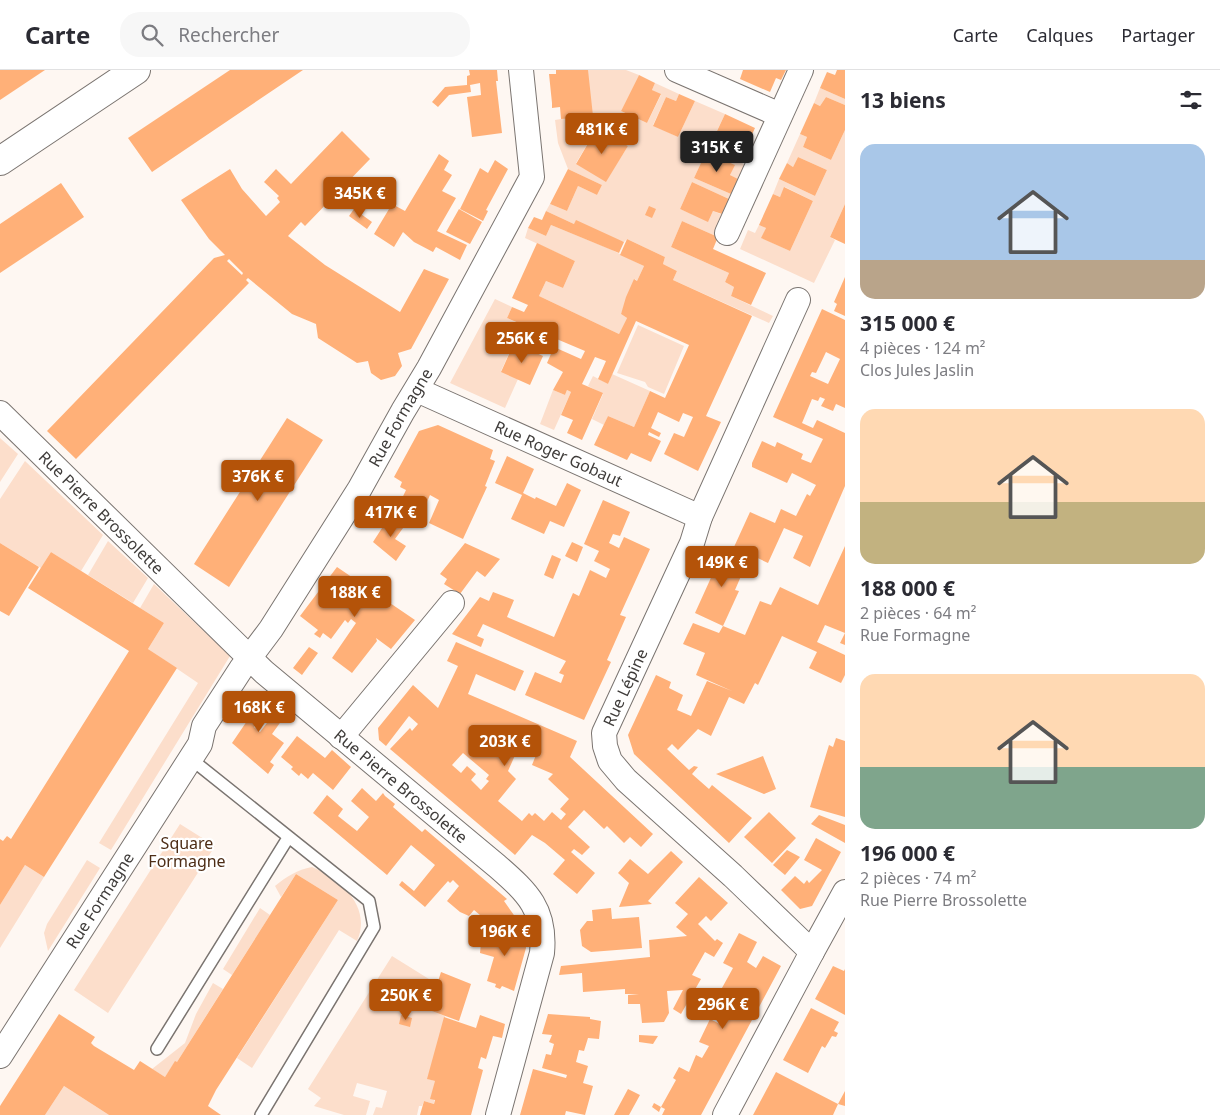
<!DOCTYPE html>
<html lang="fr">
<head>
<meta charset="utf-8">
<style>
  :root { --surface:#fff; --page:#f7f7f7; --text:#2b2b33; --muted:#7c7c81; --line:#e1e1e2; --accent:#b45309 }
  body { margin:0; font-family:"Noto Sans",sans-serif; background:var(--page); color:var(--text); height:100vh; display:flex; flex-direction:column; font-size:19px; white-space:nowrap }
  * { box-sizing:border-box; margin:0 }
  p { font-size:16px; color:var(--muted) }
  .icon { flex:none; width:28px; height:28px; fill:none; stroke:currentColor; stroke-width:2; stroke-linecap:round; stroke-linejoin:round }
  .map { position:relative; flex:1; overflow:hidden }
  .sheet { display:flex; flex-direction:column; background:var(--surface); width:375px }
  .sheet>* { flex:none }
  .price { position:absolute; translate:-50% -42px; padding:0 11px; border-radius:5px; background:var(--accent); color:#fff; font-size:16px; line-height:32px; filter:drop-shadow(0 1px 2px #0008) }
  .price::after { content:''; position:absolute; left:50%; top:30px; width:15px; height:11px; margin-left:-8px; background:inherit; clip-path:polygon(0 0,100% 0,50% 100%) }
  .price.selected { background:#222; color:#fff }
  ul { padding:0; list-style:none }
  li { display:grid; align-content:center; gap:10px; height:265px; padding:0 15px }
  li span { display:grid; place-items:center; height:155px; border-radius:15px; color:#555 }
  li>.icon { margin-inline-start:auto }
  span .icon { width:90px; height:90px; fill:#fffc; stroke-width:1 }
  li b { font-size:21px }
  h2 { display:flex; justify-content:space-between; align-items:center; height:60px; padding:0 15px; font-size:21px }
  header { display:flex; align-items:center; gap:30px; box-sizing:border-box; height:70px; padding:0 25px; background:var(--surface); border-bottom:1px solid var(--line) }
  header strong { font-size:24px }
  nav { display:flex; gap:28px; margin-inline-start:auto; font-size:18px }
  .search { width:350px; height:45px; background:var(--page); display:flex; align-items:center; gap:12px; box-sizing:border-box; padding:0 18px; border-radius:20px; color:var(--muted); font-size:19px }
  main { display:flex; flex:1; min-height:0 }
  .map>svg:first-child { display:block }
</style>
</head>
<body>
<header>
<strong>Carte</strong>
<div class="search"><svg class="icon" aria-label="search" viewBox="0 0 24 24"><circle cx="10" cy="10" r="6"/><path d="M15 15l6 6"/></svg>Rechercher</div>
<nav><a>Carte</a><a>Calques</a><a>Partager</a></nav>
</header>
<main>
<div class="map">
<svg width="845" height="1045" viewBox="0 0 845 1045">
  <rect width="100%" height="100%" fill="#fef7f2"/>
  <path fill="#fcdecb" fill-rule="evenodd" d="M588,0H626L639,5L621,41L647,53L661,25L652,20L655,13L679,24L676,31L666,27L653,55L678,67L695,31L725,44L709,77L750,97L743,112L730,105L734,95L706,82L694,108L731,124L729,129L692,112L680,139L708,151L713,141L728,147L718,167L682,151L671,177L729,203L725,212L734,217L731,226L773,246L769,253L673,210L677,201L663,194L665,187L627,169L624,172L574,154L546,141L550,134L567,141L578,116L597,125L602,115L568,99L558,73L555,50L561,49ZM597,58L628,76L606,111L576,93Z
    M820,18L845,29V35L826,27L820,36L814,33Z
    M845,60V134L830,167L835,170L814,213L740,179L748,160L755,163L759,155L766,158L762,168L790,181L813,131L785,117L780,127L773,124L779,109L815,126L827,100L798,87L793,97L787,93L800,64L807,67L803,77L831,90Z
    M551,155L610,179L644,196L637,211L635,209L621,244L627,248L619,264L539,226L546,211L563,218L575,191L525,168L528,158L546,166Z
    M495,229L512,237L507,248L522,255L501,301L518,309L505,338L450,313Z
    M638,255L684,276L664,324L648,317L645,312L617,303Z
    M612,304L650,321L634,357L608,346L604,355L592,349L603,324L588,316L593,306L608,314Z
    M553,320L565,325L567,320L571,322L554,360L540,354Z
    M0,368L18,384L0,412Z
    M25,391L103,465L81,501L51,482L41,498L0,473V429Z
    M108,471L148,508L133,533L88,505Z
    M154,514L230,586L111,780L99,773L198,613L148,579L164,553L140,538Z
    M180,754L215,776L108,943L74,920Z
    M87,790L100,798L48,881L44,863L47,854Z
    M25,795L44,807L0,878V835Z
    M312,797C342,809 372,838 357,871L339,860L252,998L237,988L338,830L296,804L281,827L275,816C287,806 297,800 312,797Z
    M260,838L270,845L232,905L223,899Z
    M392,886L437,914L429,940L445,946L428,1009L435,1011L434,1034L424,1031L422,1036H419L417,1045H373L376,1037L382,1038L387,1021L357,1013L353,1026L370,1031L366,1045H344L314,1036L321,1028L308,1019Z
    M213,913L223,919L177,992H175L165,1007L152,999L185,973L196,944Z
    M64,1016L109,1045H45Z"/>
  <path fill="#ffb078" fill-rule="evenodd" d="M0,0H45L0,30Z
    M230,0H303L152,102L128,68Z
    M469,0H497L498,11H496L502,63L472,67L467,27L481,25L480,13L470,15L471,22L449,25L438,37L432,32L445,17L467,15V6L470,5Z
    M556,0H588L593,46L561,49L560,37L552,38V33L549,4H556Z
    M743,0H786L781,10L776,8L770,22L740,9Z
    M837,0H845V29L820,18L827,2L835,5Z
    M639,5L655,13L652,20L661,24L647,53L621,41Z
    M679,24L695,31L678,67L653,56L666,27L676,31Z
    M826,27L845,35V60L831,90L803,77L807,67L800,64L814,33L820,36Z
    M725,44L755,58L748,73L754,75L745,93L709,78Z
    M597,58L628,76L606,112L576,94Z
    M342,61L370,89L305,156L301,152L288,166L325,195L400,242L424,199L449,209L411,279L398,283L402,296L395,306L381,310L371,303L368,291L357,293L318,268L316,254L292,244L248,208L246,210L249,213L76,389L47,361L214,188L225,185L209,169L181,130L230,99L242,119L266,146L280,132L277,128L279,126L264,112L276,99L291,114ZM229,189L243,203L242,205L227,191Z
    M706,82L735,95L730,105L738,109L731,124L694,108Z
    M439,84L449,91L444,100L452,105L442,121L456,128L437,161L467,175L460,190L436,177L433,182L414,172L403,162L394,177L374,164L392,134L405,141Z
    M798,87L827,100L815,126L779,109L787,93L793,97Z
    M495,90L508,99L486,140L488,141L483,151L460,139L480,98L488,103Z
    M568,99L602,115L597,125L578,116L567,141L550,134Z
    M692,112L729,129L722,144L713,141L708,152L680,139Z
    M61,113L84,147L0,203V154Z
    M784,117L813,131L790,181L761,168L766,158L759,155L773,124L780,127Z
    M845,134V174L830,167Z
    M649,136L656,139L652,148L645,145Z
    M354,139L372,152L367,159L349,146Z
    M459,139L482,152L470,174L446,162Z
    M546,141L574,154L576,150L624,172L619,183L551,155L546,166L528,158L534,147L542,150Z
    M682,151L718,167L713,179L766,203L751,235L731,226L734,217L725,212L729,203L671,177Z
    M627,169L665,187L663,194L677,201L673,210L752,246L706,346L721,352L698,401L664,384L674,363L684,367L693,347L683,343L679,352L658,342L651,358L661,363L659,367L649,362L648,365L661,371L651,392L631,383L627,390L594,375L608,346L634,357L650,321L665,328L689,275L636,251L608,314L598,309L606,291L595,287L582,314L603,323L582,370L567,363L573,350L561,345L571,322L567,320L565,325L553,320L563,302L547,293L554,277L581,289L585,281L507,248L512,237L524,242L528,235L512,228L537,173L575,191L563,218L546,211L539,226L619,264L627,248L621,244L626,227L634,209L637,211L644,196L620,185Z
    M845,207V246L834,241L837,234L834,232Z
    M822,239L845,250V338L836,334L833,341L821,336L825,329L820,327L818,331L812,329L802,353L813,358L817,350L845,363V416L810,497L793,488L803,466L784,458L768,493L734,477L750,442L775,453L781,439L796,446L807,424L810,426L816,415L792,403L787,413L752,397V393L762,371L775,377L777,372L803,384L801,389L811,393L823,369L773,347ZM826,282L840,289L828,314L810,306L812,302L816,303Z
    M514,273L543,286L530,315L501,302Z
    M287,348L323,370L229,517L194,494Z
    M438,355L493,380L490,389L495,391L485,416L487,417L463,469L429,453L439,430L430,425L418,452L396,441L406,420L400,417L402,412L394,407L419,361Z
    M507,386L534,399L523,423L535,429L536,427L556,436L567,413L581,420L564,457L550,451L544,464L511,449L522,425L495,413Z
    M603,430L630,442L620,466L613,464L609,473L619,478L624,467L650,479L620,545L626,547L607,590L611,592L584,650L525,625L535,602L561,613L564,605L559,603L566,591L483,554L477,566L484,569L481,577L452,564L480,527L489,531L493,522L514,530L507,547L554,567L573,523L579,526L590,500L606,508L610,499L594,491L599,481L584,474Z
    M391,444L406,454L395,469L406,476L396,491L373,472Z
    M572,472L583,477L577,492L565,486Z
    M0,473L39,497L9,546L0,541Z
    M465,473L500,489L485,507L477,501L460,524L444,514L447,509L440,504Z
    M845,476V575L840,573L845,563L825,555L817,572L845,585V605L841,613L809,598L817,582L782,566L758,615L755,613L744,634L729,627L711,666L698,659L678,680L672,674L667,679L689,700L694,696L698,697L692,704L709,719L712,715L752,748L729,773L634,684L628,665L656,605L671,612L669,618L683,625L677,640L691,646L707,611L732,621L696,605L705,583L683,574L693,553L719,563L723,556L745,565L760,531L771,535L780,517L818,535Z
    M724,479L748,490L735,520L739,521L723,556L695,543Z
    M51,482L164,553L148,579L177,598L44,807L25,795L0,835V769L3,771L7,766L11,769L129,581L28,518Z
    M552,485L561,489L553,509L544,505Z
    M337,497L415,550L391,579L376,568L377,571L352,603L332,588L356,553L351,549L348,553L345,550L331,569L323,563L320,568L314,564L318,560L300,546Z
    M456,572L524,601L515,621L476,604L468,624L577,671L570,687L653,764L641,777L630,767L624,773L607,756L604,759L584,740L568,757L590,777L582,785L574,779L571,782L595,803L577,824L553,804L565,790L545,773L532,765L515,785L390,679L410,658L412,661L418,654L409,646L386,676L379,670L378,658L413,615L438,638L458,596L447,591ZM521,672L538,680L532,695L553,704L548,709L569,729L560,739L566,744L561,750L552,742L544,751L535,743L532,746L529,743L522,751L498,731L516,709L508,701ZM463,683L489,705L486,709L489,711L481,720L471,710L476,704L467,696L461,703L452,695Z
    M309,577L318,583L302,605L293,598Z
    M252,622L271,636L254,657L260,662L280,636L287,643L272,664L284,673L270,692L274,695L268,704L232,673L247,651L236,642Z
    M297,666L325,688L332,680L351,697L333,720L313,703L308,709L301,703L299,706L291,699L293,697L281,687Z
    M836,668L845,671V747L810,737L829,675L833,677Z
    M763,686L776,719L764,724L716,704Z
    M362,718L376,731L383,723L385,726L395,734L393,737L422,762L425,759L507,829L504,831L516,848L492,855L474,840L469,846L460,842L447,831L459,816L453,810L450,813L448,811L425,837L399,815L402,811L414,821L435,795L411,775L387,805L313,743L327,725L343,739L338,746L357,761L369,747L351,731Z
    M769,742L796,768L772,793L744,767Z
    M819,745L845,755V773L811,754Z
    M816,768L841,782L812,836L800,839L781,820L795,806L804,814L807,810L809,813L822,800L804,790Z
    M787,780L800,787L785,805L773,795Z
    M671,781L683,792L648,831L652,834L619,837L629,813L618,803L630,789L648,804Z
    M296,804L338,830L216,1020L208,1036L221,1045H109L64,1016L45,1045H0V1036L59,944L95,967L91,973L94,976L134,1000L140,991L165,1007L175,991L177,992Z
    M699,807L728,833L711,851L706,846L698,854L715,871L717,869L723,873L714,887L705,882L692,905L701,909L681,944L673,939L683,920L667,921L669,943L664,952L642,953L640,934H628V925L639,924H625V919L583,922L582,903L559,905L561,896L650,887L649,870L687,866L676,857L688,844L675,833Z
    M611,838L612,849L639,847L642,878L591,882L582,876L580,860L587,851H593L592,840Z
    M524,856L526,878L514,921L502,916L500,919L495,917L496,914L487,911L494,887L480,883L482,863L506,869V859Z
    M739,863L757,872L747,892L756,898L763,886L781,896L701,1045H662L665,1039L661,1037L659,1042L652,1037L654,1033L661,1037L676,1010L673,1008L679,997L689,1002L696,985L702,988L709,976L699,972L710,949L722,955L730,940L718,933L720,928L717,927L733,898L723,893Z
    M833,896L844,901L845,899V945L815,929Z
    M441,902L471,914L459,951L429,940Z
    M811,938L839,952L834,961L838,963L836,967L832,966L825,978L822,976L808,1003L783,990Z
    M548,944L590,947V949L601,951L599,969L588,968L584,981L579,980L576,992L588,996L583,1013L593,1016L585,1045L566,1041L565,1045H520L533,999L566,1008L567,1005L542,998L546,984L551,985L554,974L549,972L552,965L542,964Z
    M401,945L412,948L410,957L399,954Z
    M480,945L505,954L502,968L493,966L486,989L481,987L478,998L483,1000L471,1045H420L424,1031L434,1034L435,1030L430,1029L435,1011L427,1009L444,947L476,958Z
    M639,965L658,966L653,974L639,972Z
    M776,1002L838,1034L833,1045H753Z
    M628,1019L640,1025L629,1045H614Z
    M845,1021V1036L838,1034Z"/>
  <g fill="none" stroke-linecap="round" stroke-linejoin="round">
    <defs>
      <path id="service" d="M191,689L369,831L374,857L261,1045
        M157,979L288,768"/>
      <g id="minor">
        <path d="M677,0L780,45"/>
        <path d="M727,163L801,0"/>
        <path id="s1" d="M417,320L700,447"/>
        <path id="s2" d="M0,343L264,602L497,796C528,823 546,840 542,883L498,1045"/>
        <path d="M341,667L452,533"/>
        <path d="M812,882L845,822"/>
        <path id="s3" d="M0,986L200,674L204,656L241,599L271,559L359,420L403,341L429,298L532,107L521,0"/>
        <path id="s4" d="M725,1045L812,882L733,806L626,710L610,691L605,676L604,663L692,473L700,447L798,230"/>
      </g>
      <path id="tertiary" d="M0,91L136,0"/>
    </defs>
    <use href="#service" stroke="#7a7470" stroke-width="14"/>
    <use href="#minor" stroke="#7a7470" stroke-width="26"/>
    <use href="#tertiary" stroke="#7a7470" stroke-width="30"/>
    <use href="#service" stroke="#fff" stroke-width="11"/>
    <use href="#minor" stroke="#fff" stroke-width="24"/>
    <use href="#tertiary" stroke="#fff" stroke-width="28"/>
  </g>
  <g text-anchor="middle" stroke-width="4.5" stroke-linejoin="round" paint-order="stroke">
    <g font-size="16" fill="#3f3c3a" stroke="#fff">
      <text dy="6" stroke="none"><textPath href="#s3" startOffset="755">Rue Formagne</textPath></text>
      <text dy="6" stroke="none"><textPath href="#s1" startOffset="155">Rue Roger Gobaut</textPath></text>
      <text dy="6" stroke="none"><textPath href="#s2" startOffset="142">Rue Pierre Brossolette</textPath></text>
      <text dy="6" stroke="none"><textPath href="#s4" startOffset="542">Rue Lépine</textPath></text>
      <text dy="6" stroke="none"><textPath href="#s2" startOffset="548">Rue Pierre Brossolette</textPath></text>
      <text dy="6" stroke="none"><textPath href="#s3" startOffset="185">Rue Formagne</textPath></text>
    </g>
    <g font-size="16" fill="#4d2d16" stroke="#fff">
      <text x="187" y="779">Square<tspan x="187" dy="18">Formagne</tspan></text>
    </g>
  </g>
</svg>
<b class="price" style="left:602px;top:85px">481K €</b>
<b class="price selected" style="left:717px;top:103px">315K €</b>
<b class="price" style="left:360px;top:149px">345K €</b>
<b class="price" style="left:522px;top:294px">256K €</b>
<b class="price" style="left:258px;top:432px">376K €</b>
<b class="price" style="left:391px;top:468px">417K €</b>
<b class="price" style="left:722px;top:518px">149K €</b>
<b class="price" style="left:355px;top:548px">188K €</b>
<b class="price" style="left:259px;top:663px">168K €</b>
<b class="price" style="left:505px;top:697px">203K €</b>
<b class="price" style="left:505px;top:887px">196K €</b>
<b class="price" style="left:406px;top:951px">250K €</b>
<b class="price" style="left:723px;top:960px">296K €</b>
</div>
<section class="sheet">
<h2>13 biens<svg class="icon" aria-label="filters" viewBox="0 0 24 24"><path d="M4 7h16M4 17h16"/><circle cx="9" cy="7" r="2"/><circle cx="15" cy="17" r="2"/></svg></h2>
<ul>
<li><span style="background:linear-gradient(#a9c7e8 75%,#b9a48a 0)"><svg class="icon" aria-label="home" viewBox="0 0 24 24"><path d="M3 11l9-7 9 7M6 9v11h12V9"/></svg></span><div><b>315 000 €</b><p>4 pièces · 124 m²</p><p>Clos Jules Jaslin</p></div></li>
<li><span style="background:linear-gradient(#ffd9b3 60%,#c2b280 0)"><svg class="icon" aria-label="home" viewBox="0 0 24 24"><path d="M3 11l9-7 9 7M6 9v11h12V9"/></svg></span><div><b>188 000 €</b><p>2 pièces · 64 m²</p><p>Rue Formagne</p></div></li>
<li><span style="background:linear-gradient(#ffd9b3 60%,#7fa58c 0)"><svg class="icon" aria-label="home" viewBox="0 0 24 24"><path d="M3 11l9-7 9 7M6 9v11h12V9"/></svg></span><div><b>196 000 €</b><p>2 pièces · 74 m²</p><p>Rue Pierre Brossolette</p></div></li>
</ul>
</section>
</main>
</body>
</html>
